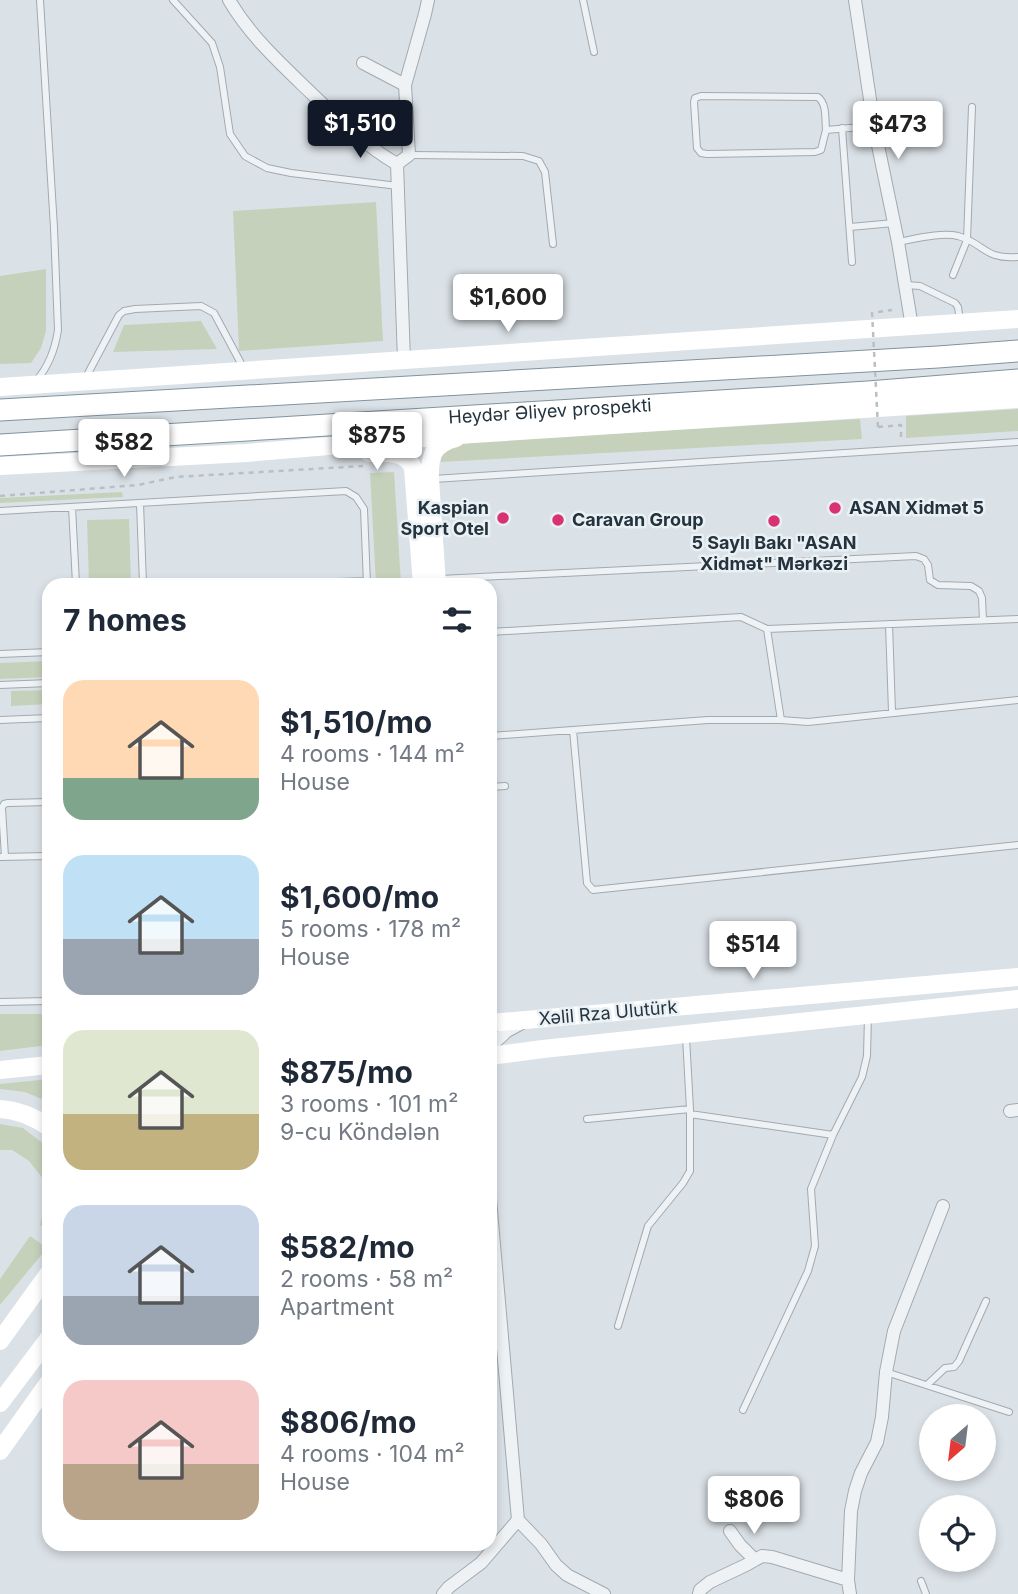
<!DOCTYPE html>
<html lang="en">
<head>
<meta charset="utf-8">
<style>
  :root { --surface:#fff; --page:#f6f6f7; --text:#1f2937; --muted:#747a83; --accent:#111827 }
  body { margin:0; font-family:Inter,sans-serif; background:var(--page); color:var(--text); height:100vh; display:flex; flex-direction:column; font-size:26px; white-space:nowrap }
  * { box-sizing:border-box; margin:0 }
  p { font-size:23px; color:var(--muted) }
  .icon { flex:none; width:38px; height:38px; fill:none; stroke:currentColor; stroke-width:2; stroke-linecap:round; stroke-linejoin:round }
  .map { position:relative; flex:1; overflow:hidden }
  .details { position:absolute; left:42px; top:578px; width:455px; height:973px; display:flex; flex-direction:column; background:var(--surface); border-radius:21px; box-shadow:0 4px 10px #0003 }
  .details>* { flex:none }
  .needle { width:46px; rotate:208deg }
  .buttons { position:absolute; left:919px; top:1404px; display:grid; gap:14px }
  .buttons a { display:grid; place-items:center; width:77px; height:77px; border-radius:50%; background:var(--surface); box-shadow:0 4px 10px #0003; font-size:35px }
  .price { position:absolute; translate:-50% -60px; padding:0 16px; border-radius:7px; background:#fff; color:#222; font-size:23px; line-height:46px; filter:drop-shadow(0 2px 4px #0008) }
  .price::after { content:''; position:absolute; left:50%; top:42px; width:21px; height:16px; margin-left:-10px; background:inherit; clip-path:polygon(0 0,100% 0,50% 100%) }
  .price.selected { background:var(--accent); color:#fff }
  ul { padding:0; list-style:none }
  li { display:flex; align-items:center; gap:21px; height:175px; padding:0 21px }
  li span { display:grid; place-items:center; flex:none; width:196px; height:140px; border-radius:21px; color:#555 }
  li>.icon { margin-inline-start:auto }
  span .icon { width:84px; height:84px; fill:#fffc; stroke-width:1 }
  li b { font-size:30px }
  h2 { display:flex; justify-content:space-between; align-items:center; height:84px; padding:0 21px; font-size:30px }
  .map>svg:first-child { display:block }
</style>
</head>
<body>
<div class="map">
<svg width="1018" height="1594" viewBox="0 0 1018 1594">
  <rect width="100%" height="100%" fill="#dbe2e7"/>
  <path fill="#c6d1bb" d="M376,202L383,341L239,351L233,211Z
    M46,269V331L41,348L31,363L0,364V276Z
    M201,321L217,349L113,352L124,325Z
    M1018,409V431L906,438V416Z
    M860,419L862,439L441,462V455L458,443Z
    M394,472L401,584H376L370,473Z
    M122,492L123,497L0,503V498Z
    M129,519L131,584H89L87,520Z
    M49,661V677L0,679V663Z
    M49,690V704L11,706V691Z
    M0,1014H49V1045L0,1051Z
    M49,1079V1102L25,1092L0,1089V1084Z
    M0,1124L23,1128L49,1148V1230L40,1225L46,1203L44,1180L29,1161L12,1150H0Z
    M30,1236L47,1248L0,1305V1279Z"/>
  <g fill="none" stroke-linecap="round" stroke-linejoin="round">
    <defs>
      <path id="service" d="M173,0L212,43L220,67L230,134L245,156L267,168L291,173L398,186
        M583,0L594,52
        M842,128L852,262
        M826,130C825,119 827,104 818,97L701,96L695,98L694,102L697,148L701,153L707,154L815,152L821,150L826,130L874,126
        M409,155L523,156L539,161L545,172L553,244
        M850,227L894,223
        M898,242C915,239 941,232 958,236C984,243 984,260 1018,257
        M953,275L967,240L972,107
        M906,285L920,286L955,303L958,307L960,322
        M85,379L119,315L124,311L135,309L201,306L214,313L244,369
        M36,381C49,366 55,350 58,330L54,228L40,0
        M433,479L1018,442
        M140,503L143,584
        M72,507L76,584
        M0,511L346,491L356,497L364,509L367,584
        M440,579L916,556L924,559L928,565L930,580L938,585L971,586L979,591L982,598L983,620
        M279,584L367,581
        M889,624L892,712
        M767,629L781,720
        M490,632L741,617L767,629L1018,619
        M0,654L49,652
        M0,685L49,683
        M0,720L49,718
        M573,730L587,883L593,890L1018,845
        M490,736L708,720H781L808,722L1018,700
        M490,787L505,786
        M0,857L49,856
        M5,857L2,808L4,804L8,803L49,802
        M0,1002L49,1001
        M690,1114L833,1135
        M587,1119L690,1109
        M618,1326L648,1226L683,1183L690,1171V1109L686,1037
        M886,1372L1009,1412
        M927,1385L945,1368L954,1367L959,1361L986,1301
        M743,1410L808,1271L815,1246L811,1189L833,1135L862,1077L867,1056L868,1016
        M921,1581L926,1594"/>
      <path id="minor" d="M229,0C250,36 281,64 311,93C338,119 364,145 397,164L404,360
        M855,0L874,126L898,242L912,327
        M363,63L405,85
        M397,164L409,155L405,85L425,14L428,0
        M490,1047L507,1031L522,1023
        M1010,1111L1018,1110
        M490,1199L518,1520L541,1544L556,1565L567,1575L604,1594
        M730,1531L740,1545L755,1560
        M443,1594L449,1587L481,1563L518,1520
        M699,1594L700,1590L710,1582L746,1565L762,1556L772,1557L848,1580
        M850,1594L848,1580L851,1511L855,1491L861,1473L877,1442L882,1417L886,1372L894,1331L943,1206"/>
      <g id="trunk">
        <path d="M0,410L938,357L1018,351"/>
        <path id="s1" d="M0,445L868,392L1018,380"/>
      </g>
    </defs>
    <use href="#service" stroke="#a0aab1" stroke-width="8"/>
    <use href="#minor" stroke="#a0aab1" stroke-width="14"/>
    <use href="#trunk" stroke="#81939e" stroke-width="23"/>
    <path stroke="#b9c0c5" stroke-width="2.5" stroke-dasharray="5 5" stroke-linecap="butt" d="M878,312L892,310
      M878,427L901,425V440
      M0,496L138,485L176,477L363,466"/>
    <use href="#service" stroke="#eef2f5" stroke-width="6"/>
    <use href="#minor" stroke="#eef2f5" stroke-width="12"/>
    <path stroke="#fff" stroke-width="18" d="M0,387L1018,319
      M369,453C386,453 405,450 413,468L422,584
      M0,466L246,453L473,434L1018,399
      M437,584L430,479C429,456 433,444 456,438
      M490,1023L1018,977
      M490,1056L543,1049L1018,999
      M0,1070L49,1065
      M0,1109C18,1110 34,1117 49,1127
      M0,1341L49,1273
      M0,1403L49,1338
      M0,1451L49,1382"/>
    <use href="#trunk" stroke="#fff" stroke-width="21"/>
    <path stroke="#b9c0c5" stroke-width="2.5" stroke-dasharray="5 5" stroke-linecap="butt" d="M872,312L878,427"/>
  </g>
  <g fill="#d93271" stroke="#eaf1f5" stroke-width="2.5">
    <circle cx="835" cy="508" r="7"/>
    <circle cx="503" cy="518" r="7"/>
    <circle cx="558" cy="520" r="7"/>
    <circle cx="774" cy="521" r="7"/>
  </g>
  <g text-anchor="middle" stroke-width="5" stroke-linejoin="round" paint-order="stroke">
    <g font-size="18" fill="#24333e" stroke="#eaf1f5">
      <text dy="6" stroke="none"><textPath href="#s1" startOffset="551">Heydər Əliyev prospekti</textPath></text>
      <text transform="translate(608 1013) rotate(-5)" y="6">Xəlil Rza Ulutürk</text>
    </g>
    <g font-size="18" font-weight="bold" fill="#24333e" stroke="#eaf1f5" text-anchor="start">
      <text x="489" y="514" text-anchor="end">Kaspian<tspan x="489" dy="21">Sport Otel</tspan></text>
      <text x="849" y="514">ASAN Xidmət 5</text>
      <text x="572" y="526">Caravan Group</text>
      <text x="774" y="549" text-anchor="middle">5 Saylı Bakı "ASAN<tspan x="774" dy="21">Xidmət" Mərkəzi</tspan></text>
    </g>
  </g>
</svg>
<div class="buttons">
<a><svg class="needle" viewBox="-14 -14 28 28"><path d="M0-13l5 13h-10z" fill="#e53935"/><path d="M0 13l5-13h-10z" fill="#747a83"/></svg></a>
<a><svg class="icon" aria-label="locate" viewBox="0 0 24 24"><circle cx="12" cy="12" r="6"/><path d="M12 2v4M12 18v4M2 12h4M18 12h4"/></svg></a>
</div>
<b class="price selected" style="left:360px;top:160px">$1,510</b>
<b class="price" style="left:898px;top:161px">$473</b>
<b class="price" style="left:508px;top:334px">$1,600</b>
<b class="price" style="left:377px;top:472px">$875</b>
<b class="price" style="left:124px;top:479px">$582</b>
<b class="price" style="left:753px;top:981px">$514</b>
<b class="price" style="left:754px;top:1536px">$806</b>
<section class="details">
<h2>7 homes<svg class="icon" aria-label="filters" viewBox="0 0 24 24"><path d="M4 7h16M4 17h16"/><circle cx="9" cy="7" r="2"/><circle cx="15" cy="17" r="2"/></svg></h2>
<ul>
<li><span style="background:linear-gradient(#ffd9b3 70%,#7fa58c 0)"><svg class="icon" aria-label="home" viewBox="0 0 24 24"><path d="M3 11l9-7 9 7M6 9v11h12V9"/></svg></span><div><b>$1,510/mo</b><p>4 rooms · 144 m²</p><p>House</p></div></li>
<li><span style="background:linear-gradient(#bfe0f5 60%,#9aa5b1 0)"><svg class="icon" aria-label="home" viewBox="0 0 24 24"><path d="M3 11l9-7 9 7M6 9v11h12V9"/></svg></span><div><b>$1,600/mo</b><p>5 rooms · 178 m²</p><p>House</p></div></li>
<li><span style="background:linear-gradient(#dfe7d0 60%,#c2b280 0)"><svg class="icon" aria-label="home" viewBox="0 0 24 24"><path d="M3 11l9-7 9 7M6 9v11h12V9"/></svg></span><div><b>$875/mo</b><p>3 rooms · 101 m²</p><p>9-cu Köndələn</p></div></li>
<li><span style="background:linear-gradient(#c9d6e8 65%,#9aa5b1 0)"><svg class="icon" aria-label="home" viewBox="0 0 24 24"><path d="M3 11l9-7 9 7M6 9v11h12V9"/></svg></span><div><b>$582/mo</b><p>2 rooms · 58 m²</p><p>Apartment</p></div></li>
<li><span style="background:linear-gradient(#f6c9c9 60%,#b9a48a 0)"><svg class="icon" aria-label="home" viewBox="0 0 24 24"><path d="M3 11l9-7 9 7M6 9v11h12V9"/></svg></span><div><b>$806/mo</b><p>4 rooms · 104 m²</p><p>House</p></div></li>
</ul>
</section>
</div>
</body>
</html>
